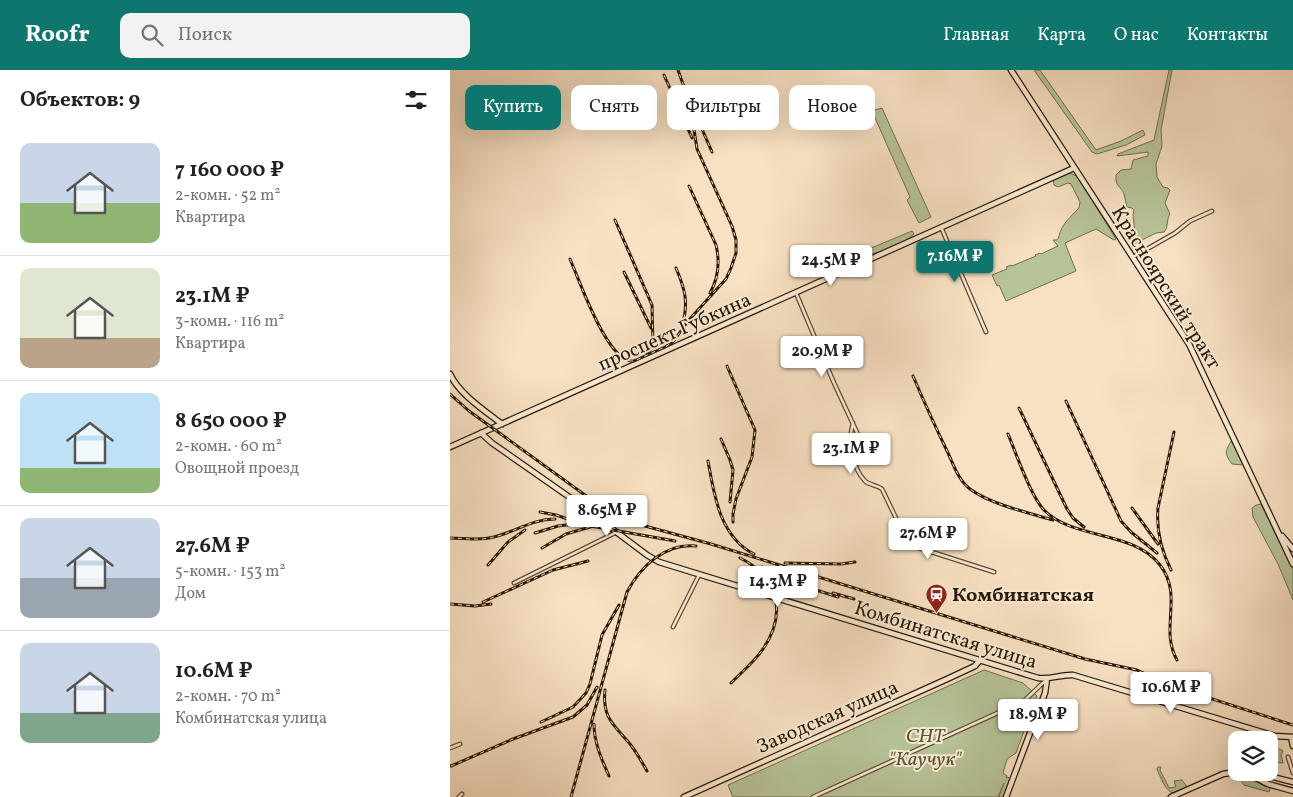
<!DOCTYPE html>
<html lang="ru">
<head>
<meta charset="utf-8">
<style>
  :root { --surface:#fff; --page:#f2f2f2; --text:#202124; --muted:#757577; --line:#e0e0e0; --accent:#0f766e }
  body { margin:0; font-family:Vollkorn,serif; background:var(--page); color:var(--text); height:100vh; display:flex; flex-direction:column; font-size:19px; white-space:nowrap }
  * { box-sizing:border-box; margin:0 }
  p { font-size:16px; color:var(--muted) }
  .icon { flex:none; width:28px; height:28px; fill:none; stroke:currentColor; stroke-width:2; stroke-linecap:round; stroke-linejoin:round }
  .map { position:relative; flex:1; overflow:hidden }
  .details { display:flex; flex-direction:column; background:var(--surface); width:450px }
  .details>* { flex:none }
  .hud { position:absolute; left:15px; top:15px; width:475px; height:45px; display:flex; gap:10px }
  .fabs { position:absolute; left:778px; top:661px; display:grid; gap:10px }
  .fabs a { display:grid; place-items:center; width:50px; height:50px; border-radius:10px; background:var(--surface); box-shadow:0 5px 20px #0002; font-size:25px }
  .price { position:absolute; translate:-50% -42px; padding:0 11px; border-radius:5px; background:#fff; color:#222; font-size:16px; line-height:32px; filter:drop-shadow(0 1px 2px #0008) }
  .price::after { content:''; position:absolute; left:50%; top:30px; width:15px; height:11px; margin-left:-8px; background:inherit; clip-path:polygon(0 0,100% 0,50% 100%) }
  .price.active { background:var(--accent); color:#fff }
  ul { padding:0; list-style:none }
  li { display:flex; align-items:center; gap:15px; height:125px; padding:0 20px }
  li+li { border-top:1px solid var(--line) }
  li span { display:grid; place-items:center; flex:none; width:140px; height:100px; border-radius:10px; color:#555 }
  li>.icon { margin-inline-start:auto }
  span .icon { width:60px; height:60px; fill:#fffc; stroke-width:1 }
  li b { font-size:21px }
  h2 { display:flex; justify-content:space-between; align-items:center; height:60px; padding:0 20px; font-size:21px }
  .chip { padding:0 18px; border-radius:10px; background:var(--surface); box-shadow:0 5px 20px #0002; font-size:18px; line-height:45px }
  .chip.active { background:var(--accent); color:#fff }
  header { display:flex; align-items:center; gap:30px; box-sizing:border-box; height:70px; padding:0 25px; background:var(--accent); color:#fff }
  header strong { font-size:24px }
  nav { display:flex; gap:28px; margin-inline-start:auto; font-size:18px }
  .search { width:350px; height:45px; background:var(--page); display:flex; align-items:center; gap:12px; box-sizing:border-box; padding:0 18px; border-radius:10px; color:var(--muted); font-size:19px }
  main { display:flex; flex:1; min-height:0 }
  .map>svg:first-child { display:block }
</style>
</head>
<body>
<header>
<strong>Roofr</strong>
<div class="search"><svg class="icon" aria-label="search" viewBox="0 0 24 24"><circle cx="10" cy="10" r="6"/><path d="M15 15l6 6"/></svg>Поиск</div>
<nav><a>Главная</a><a>Карта</a><a>О нас</a><a>Контакты</a></nav>
</header>
<main>
<section class="details">
<h2>Объектов: 9<svg class="icon" aria-label="filters" viewBox="0 0 24 24"><path d="M4 7h16M4 17h16"/><circle cx="9" cy="7" r="2"/><circle cx="15" cy="17" r="2"/></svg></h2>
<ul>
<li><span style="background:linear-gradient(#c9d6e8 60%,#8fb573 0)"><svg class="icon" aria-label="home" viewBox="0 0 24 24"><path d="M3 11l9-7 9 7M6 9v11h12V9"/></svg></span><div><b>7 160 000 ₽</b><p>2-комн. · 52 m²</p><p>Квартира</p></div></li>
<li><span style="background:linear-gradient(#dfe7d0 70%,#b9a48a 0)"><svg class="icon" aria-label="home" viewBox="0 0 24 24"><path d="M3 11l9-7 9 7M6 9v11h12V9"/></svg></span><div><b>23.1M ₽</b><p>3-комн. · 116 m²</p><p>Квартира</p></div></li>
<li><span style="background:linear-gradient(#bfe0f5 75%,#8fb573 0)"><svg class="icon" aria-label="home" viewBox="0 0 24 24"><path d="M3 11l9-7 9 7M6 9v11h12V9"/></svg></span><div><b>8 650 000 ₽</b><p>2-комн. · 60 m²</p><p>Овощной проезд</p></div></li>
<li><span style="background:linear-gradient(#c9d6e8 60%,#9aa5b1 0)"><svg class="icon" aria-label="home" viewBox="0 0 24 24"><path d="M3 11l9-7 9 7M6 9v11h12V9"/></svg></span><div><b>27.6M ₽</b><p>5-комн. · 153 m²</p><p>Дом</p></div></li>
<li><span style="background:linear-gradient(#c9d6e8 70%,#7fa58c 0)"><svg class="icon" aria-label="home" viewBox="0 0 24 24"><path d="M3 11l9-7 9 7M6 9v11h12V9"/></svg></span><div><b>10.6M ₽</b><p>2-комн. · 70 m²</p><p>Комбинатская улица</p></div></li>
</ul>
</section>
<div class="map">
<svg width="843" height="727" viewBox="0 0 843 727">
  <rect width="100%" height="100%" fill="#f8e1c3"/>
  <filter id="stains"><feTurbulence type="fractalNoise" baseFrequency=".004" numOctaves="4"/><feColorMatrix values="0 0 0 0 .2 0 0 0 0 .09 0 0 0 0 .02 0 0 0 .5 -.17"/></filter>
  <radialGradient id="worn" r=".72"><stop offset=".6" stop-color="#630" stop-opacity="0"/><stop offset="1" stop-color="#630" stop-opacity=".3"/></radialGradient>
  <path fill="#b7c498" stroke="#706e4e" d="M584,0H590L646,80L671,71L693,60L695,65L676,75L647,84L642,82Z
    M719,0H722L711,60L712,76L706,94L707,107L713,117L718,118L720,120L715,133L720,144C716,150 719,157 714,162L706,163L684,174L678,170V168L685,164L683,145L684,140L682,138L677,137C676,133 675,128 674,124C671,116 665,117 666,105L671,100L681,99L683,90L698,86V82L667,86L668,84L704,70Z
    M432,38L481,147L469,153L457,130L460,127L422,41Z
    M619,103L627,106L666,169L664,170L646,159L615,173L626,201L556,231L549,215L547,216L542,205L557,199L556,197L561,195L562,196L586,186L585,185L590,183L591,184L608,176L603,170H607C610,166 609,163 612,158C614,153 625,142 629,138L630,132L621,114L618,113L608,117L604,115L603,109Z
    M462,161L464,164C451,177 428,181 412,188C408,190 405,193 401,194L397,192V190L402,186Z
    M782,370L794,394L793,395L782,394C774,383 775,381 782,370Z
    M811,434L843,500V530L828,494L803,447L802,438L806,435Z
    M534,600L573,613L587,626L566,683L557,689L553,703L557,706L556,708L558,707L561,710L554,727H549L554,713L548,727H283L278,715Z
    M823,676L833,681L831,685L833,693L824,692L819,688V677Z
    M708,697H711L710,700L719,718L726,717L724,711L732,710L737,717L722,723C714,718 711,708 707,699Z
    M795,705L821,716L819,722L794,715L791,710Z"/>
  <g fill="none" stroke-linecap="round" stroke-linejoin="round">
    <defs>
      <path id="street" d="M491,157L536,262
        M683,187L725,163L740,151L762,141
        M346,223L384,313L417,384
        M403,353C398,369 402,398 415,411C419,415 427,415 432,419L458,473L463,476L544,502
        M64,513L167,462
        M223,557L249,505
        M0,678L10,674
        M838,687L843,703
        M9,727L12,724
        M363,727L574,631L596,610"/>
      <path id="secondary" d="M561,0L739,274L843,494
        M0,304C9,324 35,341 52,354
        M31,363L42,373L125,431L197,485L209,492L588,608C601,610 611,604 623,605L825,666L843,667
        M0,377L624,98
        M832,466L843,479
        M841,667L843,676
        M789,702L811,704L843,712
        M800,705L818,714L843,721
        M234,727L495,610L525,596L530,590
        M556,727L595,623L597,609
        M721,727L773,704L786,702"/>
    </defs>
    <use href="#street" stroke="#5e4a34" stroke-width="5"/>
    <use href="#secondary" stroke="#2a1805" stroke-width="7"/>
    <use href="#street" stroke="#faecd8" stroke-width="2.5"/>
    <use href="#secondary" stroke="#faecd8" stroke-width="4.5"/>
    <defs>
      <path id="rail" d="M214,5L242,68
        M245,43L262,82
        M239,116L266,175C270,192 269,207 260,223
        M165,150L202,235L203,277L197,284
        M120,189C129,209 158,295 184,291L215,277L223,272L238,251L276,209L281,198L286,183V170L282,156L247,79L240,34L228,0
        M226,198C235,219 239,233 232,256
        M174,202L201,258
        M277,296L305,360L302,387L286,429L283,444V452
        M463,306C474,332 486,358 498,383C504,396 509,411 520,419C540,434 579,443 603,450
        M0,324L19,341L146,433L174,448L195,456L261,474L635,589L687,600L716,614L843,655
        M616,331L671,451L681,462L707,483
        M569,338L617,439L623,448L634,457
        M558,364C566,383 581,427 594,440C623,470 683,460 710,495C734,526 709,558 727,590
        M271,369L280,390L283,400L280,432
        M258,391C264,425 270,467 304,484
        M682,438L708,474
        M90,442L106,445L135,455L225,471
        M85,463L108,456L125,454
        M0,468C14,468 30,471 44,467C65,462 82,449 105,449
        M92,478L116,464L140,457
        M335,493L391,494L405,492
        M38,495L58,472L75,460
        M312,497L335,510L388,527
        M721,500C711,480 706,461 708,438L724,362
        M383,523L404,529
        M33,532L103,500L138,491
        M0,534L25,536L41,534
        M281,613C292,602 305,591 313,579C337,544 329,507 290,488
        M155,620C152,648 164,655 180,674C187,683 192,692 197,701
        M91,652L123,637L136,623L140,614L152,565L169,535
        M144,654C144,673 152,690 159,706
        M1,696L63,669L123,647L137,635L147,617
        M121,727L177,522C191,496 215,473 246,476"/>
    </defs>
    <use href="#rail" stroke="#2a1805" stroke-width="3"/>
    <use href="#rail" stroke="#faecd8" stroke-width="1" stroke-dasharray="4" stroke-linecap="butt"/>
  </g>
  <defs>
    <symbol id="station-pin" viewBox="-11 -11 22 30"><path d="M0 17L-7.5 6A9.5 9.5 0 1 1 7.5 6Z" fill="#8f2418" stroke="#faecd8"/><path d="M-3-6H3Q5-6 5-4V2Q5 4 3 4L4.5 6H3L1.5 4h-3L-3 6H-4.5L-3 4Q-5 4-5 2V-4Q-5-6-3-6ZM-3.5-4v3h7v-3ZM-3.5 1v1.5H-2V1ZM2 1v1.5H3.5V1Z" fill="#fff"/></symbol>
  </defs>
  <g fill-rule="evenodd">
    <use href="#station-pin" x="474" y="512" width="25" height="34"/>
  </g>
  <g text-anchor="middle" stroke-width="4" stroke-linejoin="round" paint-order="stroke">
    <g font-size="20" fill="#2a1805" stroke="#faecd8">
      <text transform="translate(717 217) rotate(58)" y="7">Красноярский тракт</text>
      <text transform="translate(224 261) rotate(-24)" y="7">проспект Губкина</text>
      <text transform="translate(496 564) rotate(17)" y="7">Комбинатская улица</text>
      <text transform="translate(377 646) rotate(-24)" y="7">Заводская улица</text>
    </g>
    <g font-size="20" font-weight="bold" fill="#2a1805" stroke="#faecd8" text-anchor="start">
      <text x="502" y="531">Комбинатская</text>
    </g>
    <g font-size="20" font-style="italic" fill="#5b5438" stroke="#faecd8">
      <text x="475" y="672">СНТ<tspan x="475" dy="23">"Каучук"</tspan></text>
    </g>
  </g>
  <rect width="100%" height="100%" filter="url(#stains)"/>
  <rect width="100%" height="100%" fill="url(#worn)"/>
</svg>
<div class="fabs">
<a><svg class="icon" aria-label="layers" viewBox="0 0 24 24"><path d="M12 4l9 5-9 5-9-5zM3 14l9 5 9-5"/></svg></a>
</div>
<b class="price active" style="left:505px;top:213px">7.16M ₽</b>
<b class="price" style="left:381px;top:217px">24.5M ₽</b>
<b class="price" style="left:372px;top:308px">20.9M ₽</b>
<b class="price" style="left:401px;top:405px">23.1M ₽</b>
<b class="price" style="left:157px;top:467px">8.65M ₽</b>
<b class="price" style="left:478px;top:490px">27.6M ₽</b>
<b class="price" style="left:328px;top:538px">14.3M ₽</b>
<b class="price" style="left:721px;top:644px">10.6M ₽</b>
<b class="price" style="left:588px;top:671px">18.9M ₽</b>
<div class="hud">
<a class="chip active">Купить</a>
<a class="chip">Снять</a>
<a class="chip">Фильтры</a>
<a class="chip">Новое</a>
</div>
</div>
</main>
</body>
</html>
